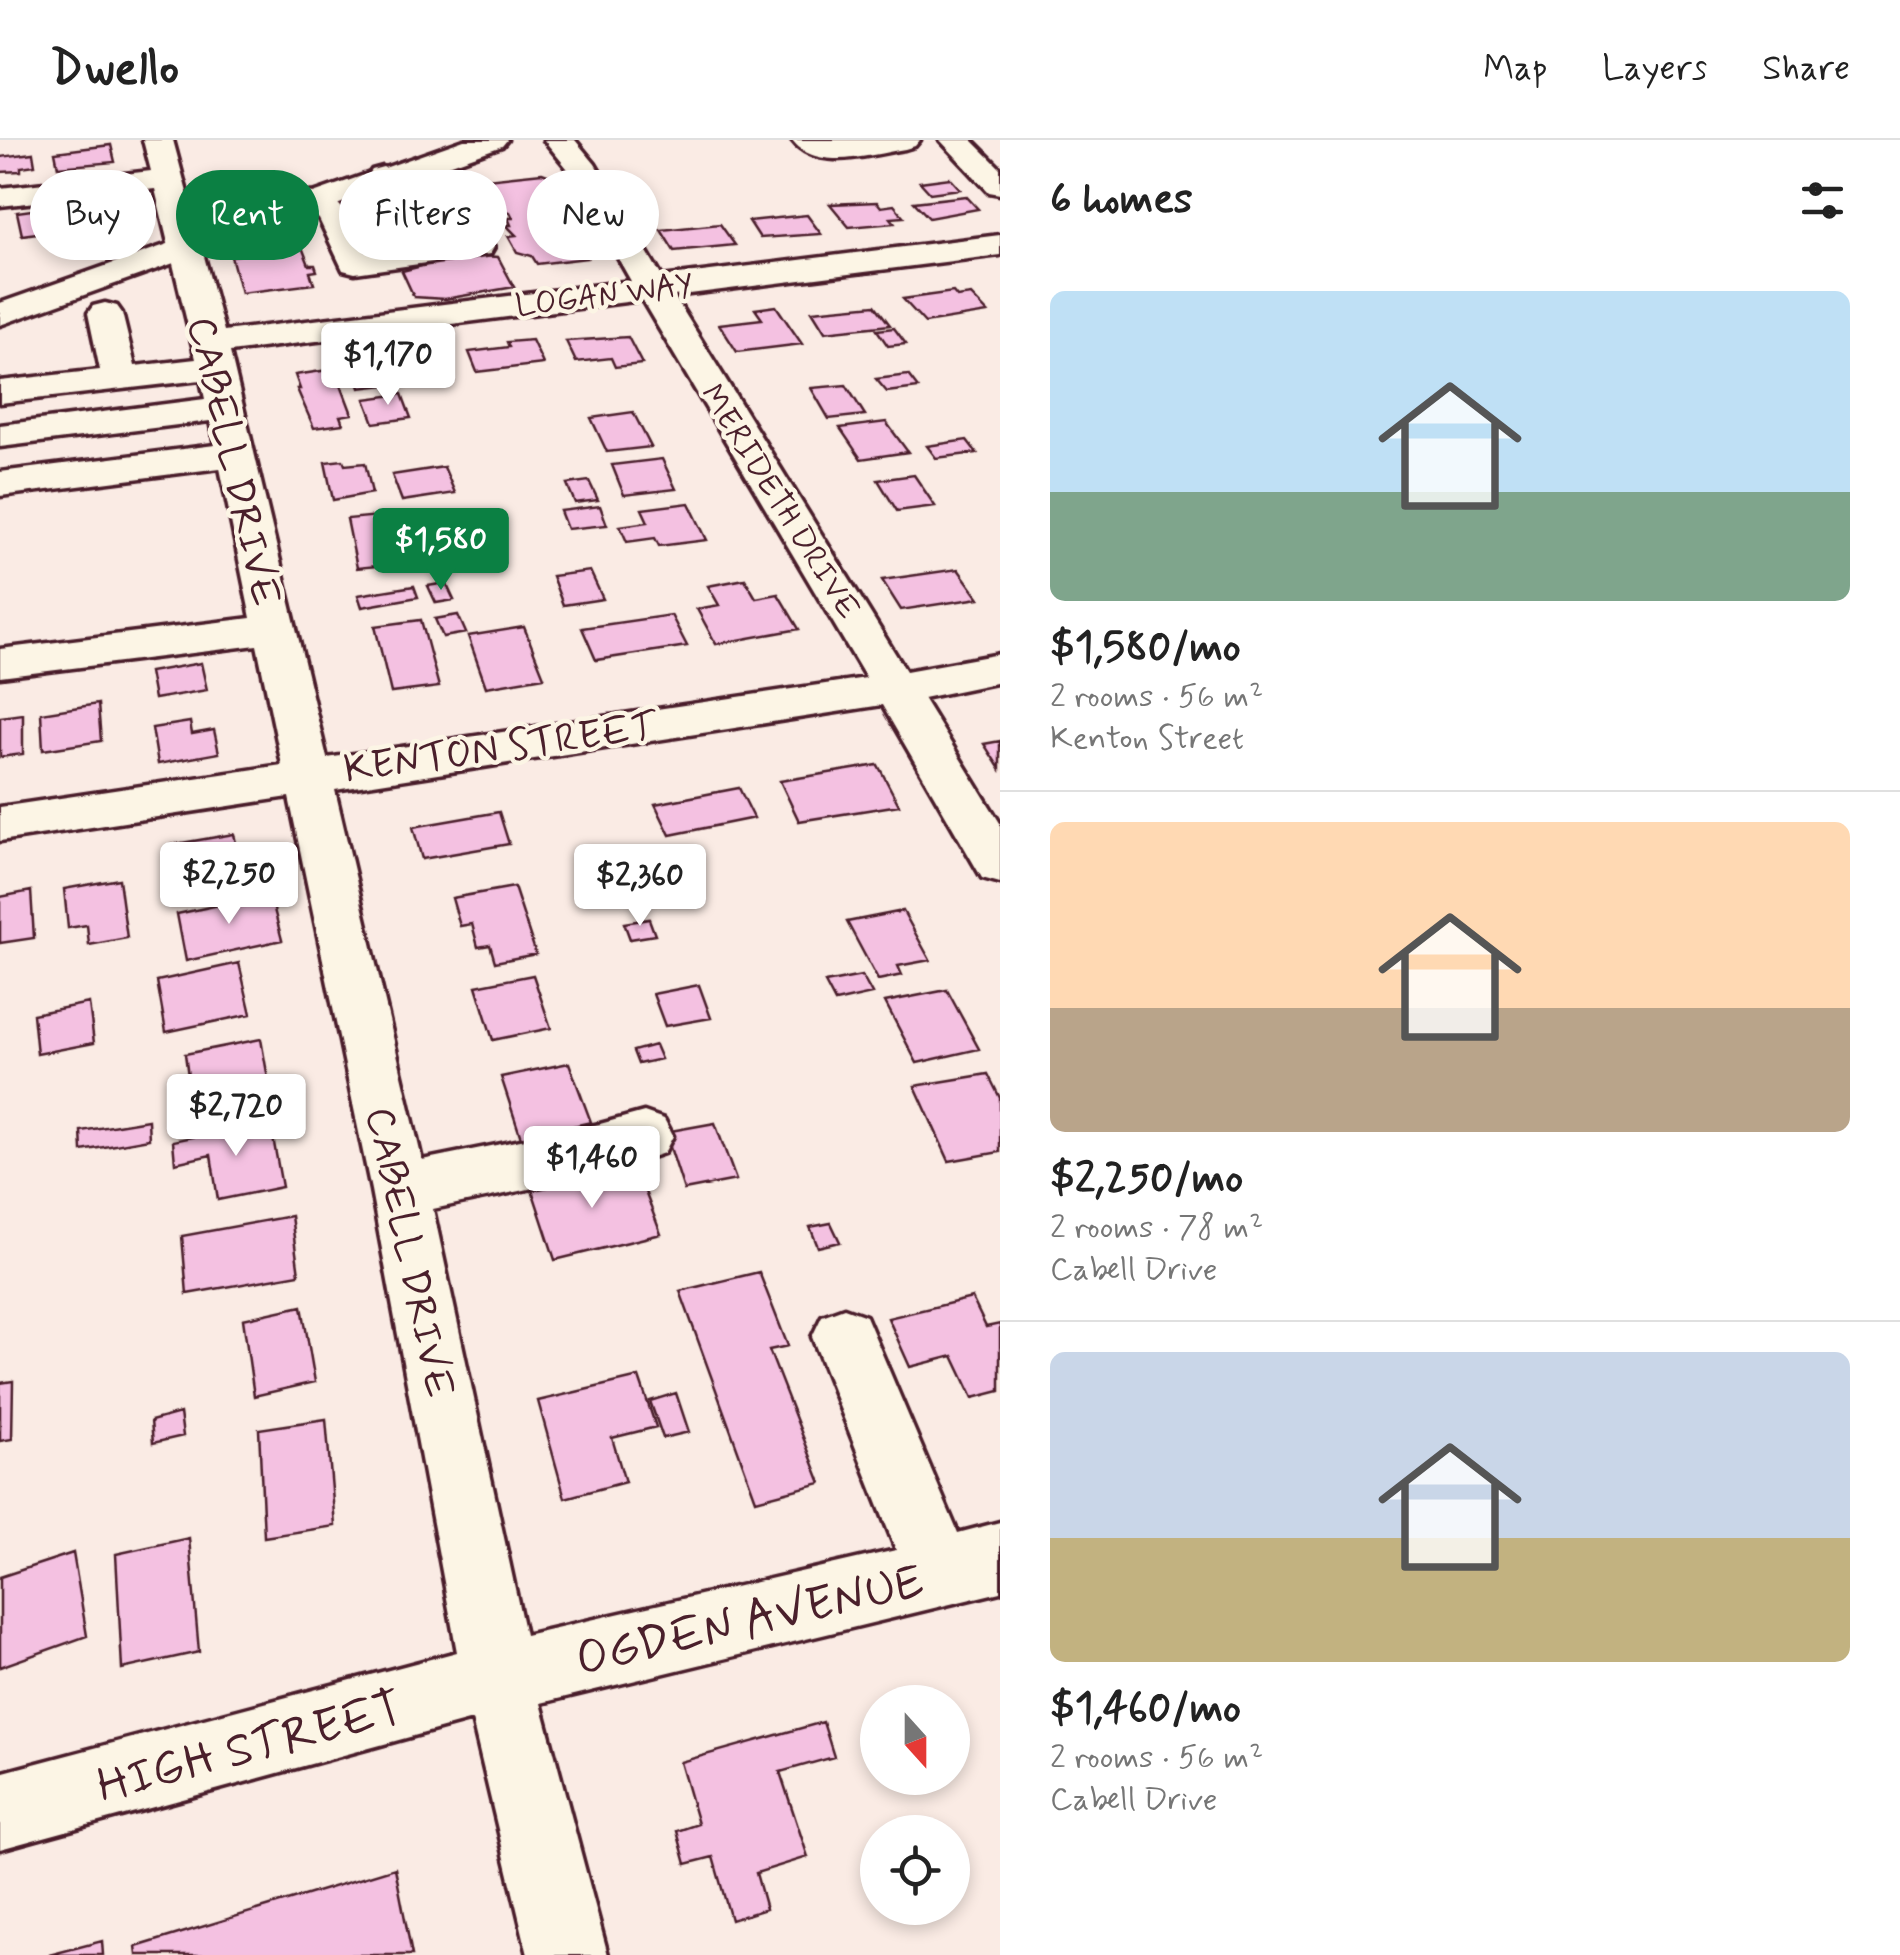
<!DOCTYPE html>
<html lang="en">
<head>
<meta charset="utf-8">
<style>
  :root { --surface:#fff; --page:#f6f6f6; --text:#222; --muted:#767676; --line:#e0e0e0; --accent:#0b8043 }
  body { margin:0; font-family:Mynerve,sans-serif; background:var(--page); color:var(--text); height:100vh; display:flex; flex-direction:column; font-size:38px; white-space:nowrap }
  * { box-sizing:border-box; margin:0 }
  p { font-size:32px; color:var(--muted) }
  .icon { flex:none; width:55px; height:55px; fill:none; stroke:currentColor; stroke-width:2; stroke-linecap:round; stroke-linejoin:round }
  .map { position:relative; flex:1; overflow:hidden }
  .sheet { display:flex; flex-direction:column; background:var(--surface); width:900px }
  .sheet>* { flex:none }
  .hud { position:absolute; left:30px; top:30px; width:820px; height:90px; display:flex; gap:20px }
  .needle { width:65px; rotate:159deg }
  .fabs { position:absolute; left:860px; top:1545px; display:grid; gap:20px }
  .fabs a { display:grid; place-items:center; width:110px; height:110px; border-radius:50%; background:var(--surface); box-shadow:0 5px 15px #0003; font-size:50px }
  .price { position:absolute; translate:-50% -85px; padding:0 22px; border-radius:10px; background:#fff; color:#222; font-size:32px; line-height:65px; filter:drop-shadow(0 2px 5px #0008) }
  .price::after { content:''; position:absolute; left:50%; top:60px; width:30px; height:22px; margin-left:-15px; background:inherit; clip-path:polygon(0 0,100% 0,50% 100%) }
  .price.current { background:var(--accent); color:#fff }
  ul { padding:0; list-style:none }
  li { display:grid; align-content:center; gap:20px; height:530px; padding:0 50px }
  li+li { border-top:2px solid var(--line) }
  li span { display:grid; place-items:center; height:310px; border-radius:15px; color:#555 }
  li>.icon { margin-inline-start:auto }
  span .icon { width:180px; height:180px; fill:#fffc; stroke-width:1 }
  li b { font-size:42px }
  h2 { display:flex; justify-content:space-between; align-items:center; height:120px; padding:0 50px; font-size:42px }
  .pill { padding:0 35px; border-radius:45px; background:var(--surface); box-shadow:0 5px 15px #0003; font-size:35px; line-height:90px }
  .pill.current { background:var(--accent); color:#fff }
  header { display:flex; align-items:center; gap:60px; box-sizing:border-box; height:140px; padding:0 50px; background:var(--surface); border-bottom:2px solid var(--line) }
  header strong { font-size:48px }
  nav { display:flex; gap:55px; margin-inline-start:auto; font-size:35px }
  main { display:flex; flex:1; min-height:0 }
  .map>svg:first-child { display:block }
</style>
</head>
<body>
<header>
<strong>Dwello</strong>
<nav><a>Map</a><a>Layers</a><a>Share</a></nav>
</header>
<main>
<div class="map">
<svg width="1000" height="1815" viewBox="0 0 1000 1815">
  <rect width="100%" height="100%" fill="#faebe4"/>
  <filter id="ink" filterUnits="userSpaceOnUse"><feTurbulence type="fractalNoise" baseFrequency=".01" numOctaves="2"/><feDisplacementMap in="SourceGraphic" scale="20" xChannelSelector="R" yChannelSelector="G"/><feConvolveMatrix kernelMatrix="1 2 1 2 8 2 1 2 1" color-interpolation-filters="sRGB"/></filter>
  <g filter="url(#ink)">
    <path fill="#f4c1e1" stroke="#4a1f2b" stroke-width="2.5" d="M111,5L115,22L58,27L55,12Z
      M33,13L35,25L21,27V31L0,32V17Z
      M542,33L550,36L555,52H560L566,62L557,67L560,72L574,76L580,86L575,87L579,93L584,92L592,105L583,111L587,118L537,124L532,116L517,112L508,96L516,95L506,85H511L508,78H513L510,72L496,68L486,54L493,53L488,51L486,39Z
      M950,38L960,49L930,53L920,42Z
      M133,56L141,79L22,95L17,72Z
      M966,56L978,69L929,78L914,62Z
      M877,62L881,67L894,65L904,77L891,78L895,83L849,87L830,64Z
      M807,75L821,94L760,98L749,81Z
      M720,84L735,105L674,111L661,90Z
      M302,107L309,125H315L317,131L310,132L314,144L241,153L231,116Z
      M466,115L498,117L514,147L445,159L414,157L402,131Z
      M953,152L957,157L971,155L988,173L925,183L903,159Z
      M875,165L890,185L825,192L812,171Z
      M776,166L802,204L737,212L719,184L762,179L755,169Z
      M894,188L906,204L888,206L877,190Z
      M628,197L642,224L615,227L611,218L576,222L566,201Z
      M532,200L543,224L477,232L469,212L509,207L507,202Z
      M436,212L445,238L360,248L353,225Z
      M335,229L352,274L340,276L343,284L314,288L297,249H300L295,235Z
      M908,235L918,248L887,252L876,239Z
      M846,245L865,275L829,279L811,248Z
      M402,254L411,278L374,283L365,259Z
      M633,272L651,307L607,312L591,278Z
      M886,282L908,312L861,319L840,288Z
      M967,300L977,313L936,318L927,306Z
      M662,319L676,349L624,355L612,325Z
      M343,320L345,325L365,323L372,353L333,360L325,322Z
      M444,327L455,353L402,361L392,335Z
      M914,335L935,366L897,371L878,340Z
      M589,341L598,360L575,363L567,344Z
      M689,363L707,400L659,406L655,398L627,402L620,386L648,382L642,369Z
      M600,366L607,385L567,389L560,371Z
      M389,375L399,424L357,428L347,379Z
      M958,429L979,458L901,470L882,440Z
      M590,431L603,459L563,465L552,436Z
      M745,439L756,458L778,454L799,489L716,504L697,469L719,465L708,446Z
      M446,443L454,460L436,463L428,446Z
      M414,446L418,457L362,467L358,455Z
      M458,475L466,493L443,497L435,479Z
      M671,475L687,506L596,520L582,488Z
      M421,480L439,547L391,553L375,486Z
      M524,487L544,537L486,547L468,496Z
      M201,523L207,550L154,559L149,532Z
      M98,564L101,601L43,610L41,573Z
      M23,574V614L0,617V577Z
      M190,582L192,594L214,590L219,613L158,624L152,588Z
      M1000,601V629L984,604Z
      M878,625L899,665L799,681L780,641Z
      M739,648L754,678L670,695L655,664Z
      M499,672L509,704L422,719L413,687Z
      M234,694L243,735L176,747L170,705Z
      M119,739L127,798L89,805L87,785L68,788L64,749Z
      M514,747L536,814L495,822L490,805L478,807L472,784L460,786L452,758Z
      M31,751L34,798L0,803V757Z
      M270,754L282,800L186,821L177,774Z
      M903,771L930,820L898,826L902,835L878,840L847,782Z
      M649,779L655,795L630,799L624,783Z
      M239,823L251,874L166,892L157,841Z
      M533,835L551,888L493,900L476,846Z
      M862,836L872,854L835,862L825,843Z
      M699,845L711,878L665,886L653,854Z
      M947,850L979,909L917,923L885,862Z
      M89,863L94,903L37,914L33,874Z
      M261,899L270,950L192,966L185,914Z
      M655,905L661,919L638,924L633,911Z
      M569,923L591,982L521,998L501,937Z
      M988,934L1000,958V1012L949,1021L915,946Z
      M148,980L149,999L82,1011L81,991Z
      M270,981L282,1047L218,1060L211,1015L175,1023L173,1001Z
      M715,983L736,1040L684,1050L665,992Z
      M605,1023L614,1048L641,1041L661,1094L555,1120L529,1041Z
      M291,1076L299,1134L187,1154L182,1096Z
      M831,1083L840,1102L818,1107L810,1087Z
      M759,1132L788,1206L769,1210L821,1343L756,1360L680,1151Z
      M972,1158L986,1187L1000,1184V1251L973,1258L953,1216L910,1227L888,1178Z
      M302,1166L315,1242L254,1256L243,1179Z
      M639,1237L656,1287L612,1298L625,1342L565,1358L538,1261Z
      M13,1241L12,1299L0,1301V1243Z
      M676,1253L689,1292L663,1298L650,1261Z
      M180,1273L183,1296L153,1303L151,1281Z
      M326,1279L335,1386L264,1397L259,1289Z
      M189,1398L199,1512L122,1529L116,1414Z
      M73,1413L87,1496L0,1527V1437Z
      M823,1582L834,1617L780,1632L808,1717L756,1733L766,1769L731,1780L713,1717L686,1724L677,1691L698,1684L680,1622Z
      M395,1728L412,1815H137L136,1807Z
      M102,1801L103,1815H49Z"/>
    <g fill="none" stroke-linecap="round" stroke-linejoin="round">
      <defs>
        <path id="minor" d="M143,0H173L224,191L631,141L567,28L544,0H575L595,24L662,137L1000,95V115L674,156L906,531L1000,514V542L923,558L1000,683V743L982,738L882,565L335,650L422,1020L600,984L644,972L664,979L673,996L664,1013C590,1039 511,1052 433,1069L525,1495L896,1410L812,1197L822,1176L844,1168L866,1176L958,1393L1000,1382V1452L541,1563L608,1815H528L472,1580L0,1709V1633L457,1512L371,1050L289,657L0,701V667L282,625L257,505L0,537V509L251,478L220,328L0,356V332L215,305L210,281L0,307V285L205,259L201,240L0,263V241L100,230L88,173L93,166L105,163L117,166L122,173L135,226L196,219L155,49L0,66V48L151,31ZM642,160L866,538L327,618L230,212Z
          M792,0H920L915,6L905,9C871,14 817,33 792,0Z
          M940,0H972L1000,28V54L989,52Z
          M383,27L421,47L462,48L494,107L490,114L355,133L343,130L319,79L296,61L301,54C339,45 353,84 366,112L458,100L440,65C412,67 385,61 368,36L372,30Z"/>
        <path id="major" d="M464,0H507L502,6L0,185V163Z"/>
      </defs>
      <use href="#minor" stroke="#4a1f2b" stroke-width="7"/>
      <use href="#major" stroke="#4a1f2b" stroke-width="7"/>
      <use href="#minor" fill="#fcf5e5" fill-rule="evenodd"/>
      <use href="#major" fill="#fcf5e5" fill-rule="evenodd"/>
    </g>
  </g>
  <g text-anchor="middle" stroke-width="9" stroke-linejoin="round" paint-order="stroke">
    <g font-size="32" fill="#4a1f2b" stroke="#fcf5e5">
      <text transform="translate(604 154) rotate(-7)" y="11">LOGAN WAY</text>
      <text transform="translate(781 361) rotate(58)" y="11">MERIDETH DRIVE</text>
    </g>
    <g font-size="40" fill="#4a1f2b" stroke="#fcf5e5">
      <text transform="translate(235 321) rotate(77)" y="14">CABELL DRIVE</text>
      <text transform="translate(500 606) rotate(-8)" y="14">KENTON STREET</text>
      <text transform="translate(411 1112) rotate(78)" y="14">CABELL DRIVE</text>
    </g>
    <g font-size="48" fill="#4a1f2b" stroke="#fcf5e5">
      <text transform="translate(749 1478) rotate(-13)" y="17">OGDEN AVENUE</text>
      <text transform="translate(249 1605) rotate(-15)" y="17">HIGH STREET</text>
    </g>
  </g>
</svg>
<div class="fabs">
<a><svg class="needle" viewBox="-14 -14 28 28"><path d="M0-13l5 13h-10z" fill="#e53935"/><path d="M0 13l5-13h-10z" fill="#767676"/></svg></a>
<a><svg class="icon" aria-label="locate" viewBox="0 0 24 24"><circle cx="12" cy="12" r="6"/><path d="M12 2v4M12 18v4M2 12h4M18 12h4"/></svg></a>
</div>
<b class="price" style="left:388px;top:268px">$1,170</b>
<b class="price current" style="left:441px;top:453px">$1,580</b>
<b class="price" style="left:229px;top:787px">$2,250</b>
<b class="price" style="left:640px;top:789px">$2,360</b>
<b class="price" style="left:236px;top:1019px">$2,720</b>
<b class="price" style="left:592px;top:1071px">$1,460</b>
<div class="hud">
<a class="pill">Buy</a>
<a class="pill current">Rent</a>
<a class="pill">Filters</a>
<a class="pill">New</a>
</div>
</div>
<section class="sheet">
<h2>6 homes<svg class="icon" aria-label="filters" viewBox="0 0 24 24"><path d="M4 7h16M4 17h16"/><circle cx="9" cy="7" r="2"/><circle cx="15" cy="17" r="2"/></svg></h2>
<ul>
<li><span style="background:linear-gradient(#bfe0f5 65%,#7fa58c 0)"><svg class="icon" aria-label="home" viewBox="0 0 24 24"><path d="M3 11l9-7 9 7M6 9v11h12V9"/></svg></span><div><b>$1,580/mo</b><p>2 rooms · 56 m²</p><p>Kenton Street</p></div></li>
<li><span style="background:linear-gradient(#ffd9b3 60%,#b9a48a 0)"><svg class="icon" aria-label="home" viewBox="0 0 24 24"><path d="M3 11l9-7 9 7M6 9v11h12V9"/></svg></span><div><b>$2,250/mo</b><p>2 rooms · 78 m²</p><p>Cabell Drive</p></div></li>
<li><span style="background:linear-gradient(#c9d6e8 60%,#c2b280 0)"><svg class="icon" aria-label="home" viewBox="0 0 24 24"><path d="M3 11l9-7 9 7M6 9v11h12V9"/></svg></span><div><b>$1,460/mo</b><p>2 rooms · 56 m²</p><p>Cabell Drive</p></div></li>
</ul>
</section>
</main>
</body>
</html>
